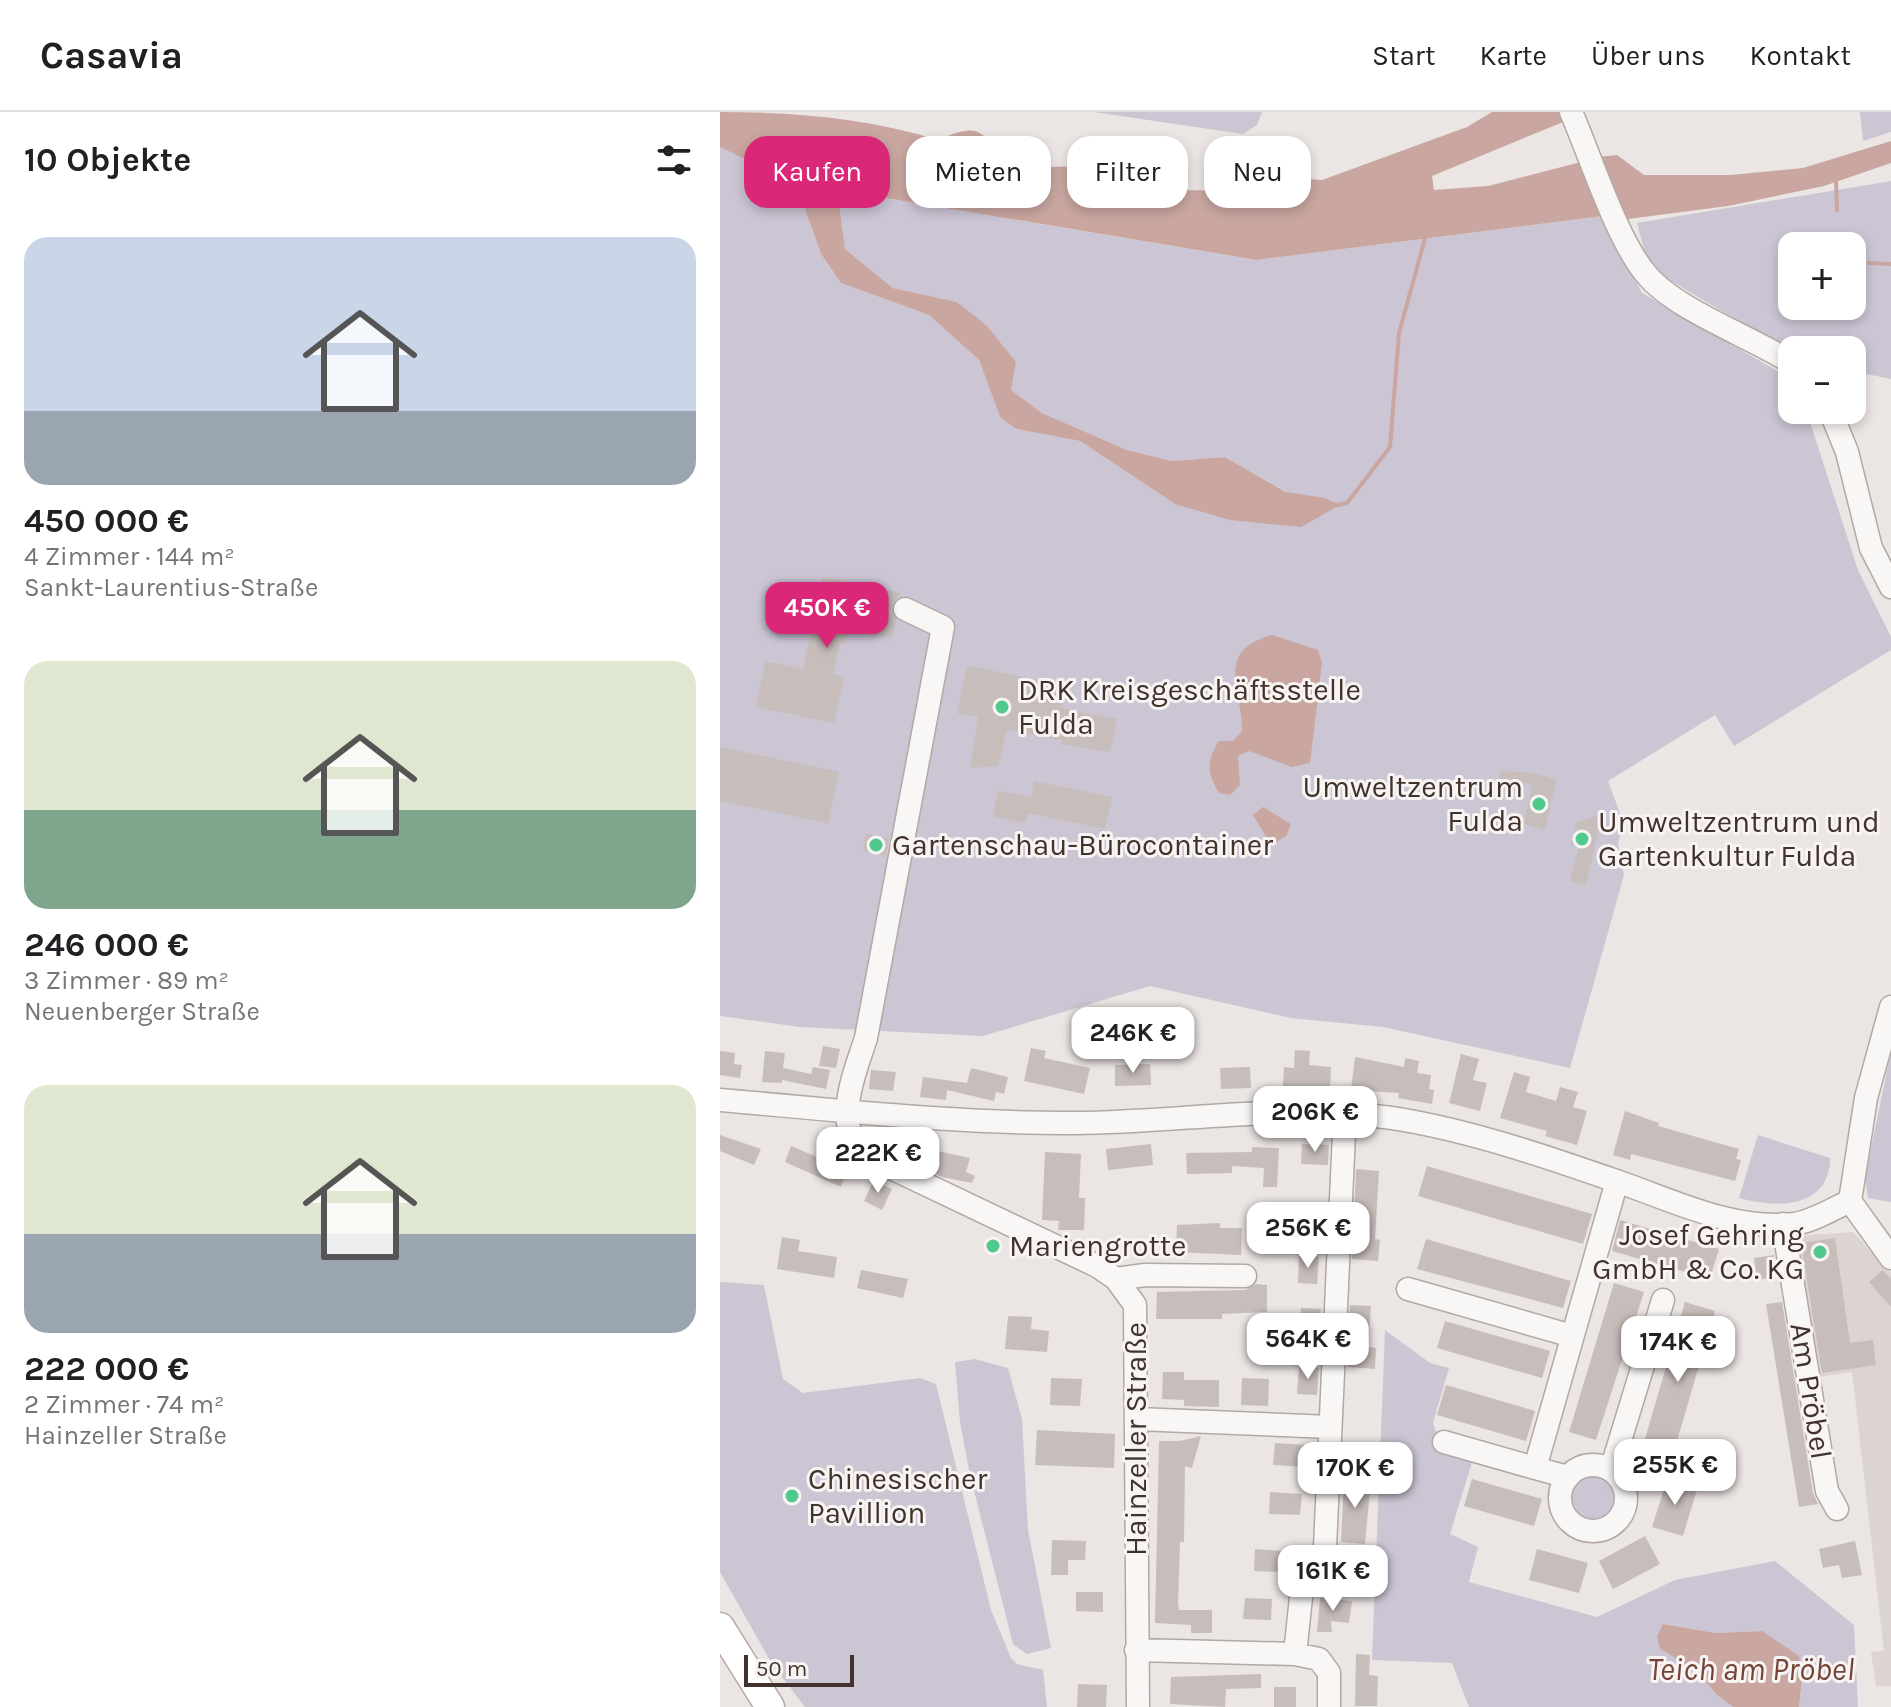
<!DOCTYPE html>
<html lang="de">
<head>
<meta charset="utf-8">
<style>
  :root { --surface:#fff; --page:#f2f2f2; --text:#202124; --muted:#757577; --line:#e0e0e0; --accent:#db2777 }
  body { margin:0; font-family:Karla,sans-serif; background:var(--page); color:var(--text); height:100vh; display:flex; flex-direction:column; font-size:30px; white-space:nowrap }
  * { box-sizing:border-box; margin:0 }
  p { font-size:26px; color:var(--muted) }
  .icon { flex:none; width:44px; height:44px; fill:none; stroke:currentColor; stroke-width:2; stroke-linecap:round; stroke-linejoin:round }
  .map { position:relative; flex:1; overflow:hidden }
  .side { display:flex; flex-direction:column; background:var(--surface); width:720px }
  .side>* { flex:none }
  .top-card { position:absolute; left:24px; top:24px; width:760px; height:72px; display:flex; gap:16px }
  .fabs { position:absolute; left:1058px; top:120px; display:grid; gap:16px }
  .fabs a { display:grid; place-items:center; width:88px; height:88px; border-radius:16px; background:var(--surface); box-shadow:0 4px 12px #0003; font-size:40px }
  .scale { position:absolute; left:24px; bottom:20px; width:110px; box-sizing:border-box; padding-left:8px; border:4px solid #42322c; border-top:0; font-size:22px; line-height:28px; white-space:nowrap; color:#42322c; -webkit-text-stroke:6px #f8f4f3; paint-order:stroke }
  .price { position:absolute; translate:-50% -68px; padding:0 18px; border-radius:16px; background:#fff; color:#222; font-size:26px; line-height:52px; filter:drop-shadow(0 2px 4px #0008) }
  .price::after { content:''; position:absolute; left:50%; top:48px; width:24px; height:18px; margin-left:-12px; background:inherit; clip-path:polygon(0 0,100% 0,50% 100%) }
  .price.current { background:var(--accent); color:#fff }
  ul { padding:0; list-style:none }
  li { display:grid; align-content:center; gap:16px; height:424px; padding:0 24px }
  li span { display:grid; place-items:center; height:248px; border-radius:24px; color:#555 }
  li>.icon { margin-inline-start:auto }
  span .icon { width:144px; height:144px; fill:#fffc; stroke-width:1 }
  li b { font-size:34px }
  h2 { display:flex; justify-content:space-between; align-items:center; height:96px; padding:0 24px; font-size:34px }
  .pill { padding:0 28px; border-radius:24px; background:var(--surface); box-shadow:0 4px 12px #0003; font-size:28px; line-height:72px }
  .pill.current { background:var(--accent); color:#fff }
  header { display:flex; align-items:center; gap:48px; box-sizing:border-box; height:112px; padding:0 40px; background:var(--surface); border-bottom:2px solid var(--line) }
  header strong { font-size:38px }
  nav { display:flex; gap:44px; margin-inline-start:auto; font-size:28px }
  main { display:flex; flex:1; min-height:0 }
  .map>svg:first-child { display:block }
</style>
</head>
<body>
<header>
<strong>Casavia</strong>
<nav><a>Start</a><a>Karte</a><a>Über uns</a><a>Kontakt</a></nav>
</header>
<main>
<section class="side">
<h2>10 Objekte<svg class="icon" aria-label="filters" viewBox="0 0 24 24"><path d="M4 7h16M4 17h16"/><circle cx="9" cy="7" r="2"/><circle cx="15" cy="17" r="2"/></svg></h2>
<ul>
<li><span style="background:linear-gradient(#c9d6e8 70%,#9aa5b1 0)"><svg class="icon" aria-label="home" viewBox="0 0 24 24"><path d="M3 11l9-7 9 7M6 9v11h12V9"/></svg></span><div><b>450 000 €</b><p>4 Zimmer · 144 m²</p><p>Sankt-Laurentius-Straße</p></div></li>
<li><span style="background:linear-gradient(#dfe7d0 60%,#7fa58c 0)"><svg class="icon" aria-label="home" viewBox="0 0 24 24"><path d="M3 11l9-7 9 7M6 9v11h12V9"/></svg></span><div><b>246 000 €</b><p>3 Zimmer · 89 m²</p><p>Neuenberger Straße</p></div></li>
<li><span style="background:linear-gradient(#dfe7d0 60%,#9aa5b1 0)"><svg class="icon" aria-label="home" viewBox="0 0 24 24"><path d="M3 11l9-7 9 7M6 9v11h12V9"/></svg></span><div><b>222 000 €</b><p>2 Zimmer · 74 m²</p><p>Hainzeller Straße</p></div></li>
</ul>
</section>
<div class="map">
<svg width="1171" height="1595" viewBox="0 0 1171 1595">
  <rect width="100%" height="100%" fill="#ebe5e3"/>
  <path fill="#dcd4d1" d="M1133,1120L1171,1161V1574H1156L1151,1540L1164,1539L1132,1260L1099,1265L1075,1124Z"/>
  <path fill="#cbc5d4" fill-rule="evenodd" d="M374,0H542L537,13L523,22Z
    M1140,0H1171V20L1143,29Z
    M0,35L76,72L101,142L121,171L209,203L259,248L280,305L296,317L360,329L455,392L567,380L505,345L452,349L407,338L322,301L291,278L237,190L173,176L125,137L116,78L537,148L883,104L922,181L1054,257L1072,272V298H1086L1138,458L1171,525V538L1014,634L995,603L888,669L904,712L898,731L904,763L850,956L663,915L571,906L430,874L263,924L80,915L0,904Z
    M1171,69V267L1132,259V238H1072V246L1032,217L929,156L917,111ZM1072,134H1132V194H1072Z
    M1171,940V1090L1148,1086L1145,1065Z
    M1038,1023L1110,1046C1110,1096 1057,1097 1019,1086Z
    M0,1170L44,1173L63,1267L83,1281L200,1266L216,1272L271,1498L291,1546L297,1552L323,1558L327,1595H85L52,1552L0,1460Z
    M665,1218L710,1251L729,1256L713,1311L722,1337L753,1347L730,1422L758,1435L749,1470L877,1505L955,1468L1055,1449L1134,1513L1138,1595H1079L1082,1567L1042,1519L996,1521L943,1512L940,1537L977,1559L997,1583L1013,1595H749L732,1551L652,1548Z
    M255,1247L288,1256L302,1307L308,1418L331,1536L307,1542L293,1532L250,1363L240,1310L235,1250Z
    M845 1386a26 26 0 1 1 52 0a26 26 0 1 1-52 0Z"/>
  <path fill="#c9a7a0" d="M0,0C75,0 146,6 218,28C270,5 257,29 293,47C314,57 338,55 360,54L373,65L424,77L541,80L570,66L602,68L747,15L772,0H845L848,8L712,64L714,78L768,74L865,49L883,104L537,148L117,78L125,137L173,176L237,190L267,214L296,250L291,278L322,301L407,338L452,349L505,345L566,380L605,386L620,393L581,415L510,408L455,392L360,329L296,317L280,305L259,248L209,203L121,171L101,142L76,72L0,35Z
    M1171,29V51L1104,74L1008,94L908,107L877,45L897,43L924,63H1010L1083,56Z
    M552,523L598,538L602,551L590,651L572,655L529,639L518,644L520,673L510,683L499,681C487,661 486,649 499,629H513L522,619C522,576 494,539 552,523Z
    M543,695L571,712L566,724L556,730L548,728L533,703Z
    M943,1512L996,1521L1042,1519L1079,1544L1082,1567L1079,1595H1013L997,1583L977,1559L940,1537L937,1524Z"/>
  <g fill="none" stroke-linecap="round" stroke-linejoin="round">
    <path stroke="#c9a7a0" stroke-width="4" d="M1116,68L1117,98
      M1132,149H1133
      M1149,151L1171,152
      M618,393L627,391L670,335L679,221L706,123"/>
  </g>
  <path fill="#c7bebb" d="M102,465L181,481L172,492L176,507L172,526L128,517L125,532L120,531L113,562L124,564L114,611L36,595L45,549L83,557Z
    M247,553L347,575L342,596L397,607L390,640L341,632L342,629L287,617L278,654L250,656L258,605L237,601Z
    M0,635L119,660L108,711L0,689Z
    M780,659L813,661L836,668L825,718L804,712L812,673L779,666Z
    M314,669L392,685L385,717L308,701L305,711L273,705L278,679L311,685Z
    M882,702L866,773L850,769L860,731L851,733L857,710Z
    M146,722L169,727L166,744L143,738Z
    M103,934L120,937L116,956L99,954Z
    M311,936L326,939L324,946L370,956L364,982L304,969Z
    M575,938L590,939L589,953L611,955L610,980L573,978V975L563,974L564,955L574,956Z
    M0,939L15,941L14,952L22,953L20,966L0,963Z
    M45,939L65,941L63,956L91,962L93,955L110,958L106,977L62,968V971L42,970Z
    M741,942L759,947L753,968L767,971L760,999L729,991Z
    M635,945L684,955L685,946L699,949L697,961L711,963L709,977L714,978L712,992L678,986L679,981L631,978Z
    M430,952L431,973L395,974V953Z
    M530,955L531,976L501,977L500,956Z
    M251,956L288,965L284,982L276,980L274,989L227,978L226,988L200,985L203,965L247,971Z
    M151,958L176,960L173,979L149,977Z
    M794,960L810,965L806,980L836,989L840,975L858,980L853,995L867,999L857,1033L825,1024L827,1019L780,1006Z
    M905,999L939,1011L938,1014L1019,1037L1016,1047L1021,1048L1015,1069L911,1042L910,1048L893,1043Z
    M0,1023L41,1037L34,1053L0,1039Z
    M431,1032L433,1053L388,1058L386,1037Z
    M582,1032L609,1033L608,1053L581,1052Z
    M71,1034L111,1051L114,1043L131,1050L121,1075L65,1050Z
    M532,1035L559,1036L557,1075H543L544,1056L512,1054V1061L467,1062L466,1041L532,1040Z
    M208,1037L250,1046L246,1060L255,1064L252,1071L222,1065L203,1055Z
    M325,1040L361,1042L359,1086H365L364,1118H338L339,1109L322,1108Z
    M707,1054L872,1102L863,1132L698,1084Z
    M636,1057L659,1059L655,1127L660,1128L658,1149L632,1147Z
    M154,1068L172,1077L162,1098L144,1089Z
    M900,1108L999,1137L990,1167L892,1139Z
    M500,1111V1116H522L521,1143L456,1140L457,1113Z
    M62,1125L80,1128L78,1139L117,1145L114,1166L57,1157Z
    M1115,1126L1130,1231L1153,1228L1156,1253L1102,1261L1081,1131Z
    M706,1127L851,1169L843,1196L697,1157Z
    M1054,1143L1057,1165L1037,1168L1034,1146Z
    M579,1144L599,1145L597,1172L578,1171Z
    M141,1158L188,1167L183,1186L137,1176Z
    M1163,1158L1171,1167V1195L1149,1170Z
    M894,1171L924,1180L876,1328L849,1320Z
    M536,1172L547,1173V1200L502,1202V1207H436L437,1180L525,1178Z
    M965,1190L995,1199L950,1353L920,1344Z
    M1062,1190L1093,1381L1098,1392L1079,1395L1046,1192Z
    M630,1193L651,1194L648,1235L656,1236L655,1257L628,1255Z
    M581,1196L601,1197L599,1224L579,1222Z
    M288,1204L312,1205L311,1217L329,1219L327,1240L285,1237Z
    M725,1209L830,1239L822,1266L717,1236Z
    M579,1255L599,1256L597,1283L577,1282Z
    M443,1260H464V1268H499V1295L464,1294V1288L442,1287Z
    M331,1266L362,1267L360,1294L330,1293Z
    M522,1266L549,1267L548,1294L521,1293Z
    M726,1273L815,1299L806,1329L717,1303Z
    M317,1318L395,1322L394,1356L315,1353Z
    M481,1324L472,1356L465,1354L464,1430H460L458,1491L459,1498H492V1521H471V1513L435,1511L439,1329H460Z
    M555,1331L586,1333L585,1355L553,1353Z
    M948,1365L978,1374L963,1424L932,1415Z
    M624,1366L651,1368L645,1432L621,1430Z
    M752,1367L822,1387L814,1414L744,1394Z
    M550,1380L582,1382L580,1403L549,1402Z
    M925,1424L940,1452L893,1477L879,1449Z
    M332,1428L366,1429L365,1448H348V1463H331Z
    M1135,1429L1142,1463L1122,1466L1119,1453L1103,1456L1099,1437Z
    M535,1437L563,1439L561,1460L534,1459Z
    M817,1437L868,1451L859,1481L809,1468Z
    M356,1480H383V1500L356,1499Z
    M525,1486L552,1487L551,1508L523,1507Z
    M600,1486L632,1489L629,1511L611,1509L612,1520H597Z
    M636,1542L650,1543L649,1563L658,1564L657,1594H635Z
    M541,1562V1576L506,1577L505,1595L450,1592L451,1565Z
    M358,1572L387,1573L386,1595H357Z
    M554,1575H576V1595H554Z"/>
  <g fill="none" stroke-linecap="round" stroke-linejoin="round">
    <defs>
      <path id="minor" d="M851,0C870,43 897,128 926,162C955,198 1032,225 1072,251
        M1110,298L1127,340L1151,436L1171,475
        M185,497L223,515L146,926C134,963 113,1010 142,1042L377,1154L396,1167L415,1193L418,1595
        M0,988C119,998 238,1012 357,1011C470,1010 582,988 695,1010C763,1023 833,1047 899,1070C954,1089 1014,1119 1074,1112C1094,1109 1112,1097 1130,1089
        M1130,1089L1146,986L1171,895
        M1130,1089L1171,1146
        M1063,1112L1107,1379L1117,1397
        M396,1167L425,1163L525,1164
        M688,1177L852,1224
        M417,1307L610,1315
        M724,1330L815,1356
        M840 1386a33 33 0 1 1 66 0a33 33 0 1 1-66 0Z
        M891,1358L943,1188
        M848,1365L815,1356L897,1069
        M416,1538L575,1542L599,1547L609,1561V1595
        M575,1542L582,1476L605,1435L625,1000"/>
      <path id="major" d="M0,1515L50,1595"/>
    </defs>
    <use href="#minor" stroke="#b2a8a5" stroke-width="25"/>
    <use href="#major" stroke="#b6a8a3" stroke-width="31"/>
    <use href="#minor" stroke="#f9f7f6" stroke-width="22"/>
    <use href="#major" stroke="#fff" stroke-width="28"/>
  </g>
  <g fill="#4fc98c" stroke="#f8f4f3" stroke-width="3">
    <circle cx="282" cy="595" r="8"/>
    <circle cx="819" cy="692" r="8"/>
    <circle cx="862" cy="727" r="8"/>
    <circle cx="156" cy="733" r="8"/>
    <circle cx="273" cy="1134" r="8"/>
    <circle cx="1100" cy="1140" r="8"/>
    <circle cx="72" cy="1384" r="8"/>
  </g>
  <g text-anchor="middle" stroke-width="6" stroke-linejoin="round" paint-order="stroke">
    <g font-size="30" fill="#42322c" stroke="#f8f4f3" text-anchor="start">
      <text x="298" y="588">DRK Kreisgeschäftsstelle<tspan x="298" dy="34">Fulda</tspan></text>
      <text x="803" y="685" text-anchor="end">Umweltzentrum<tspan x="803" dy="34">Fulda</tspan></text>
      <text x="878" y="720">Umweltzentrum und<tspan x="878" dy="34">Gartenkultur Fulda</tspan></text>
      <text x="172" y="743">Gartenschau-Bürocontainer</text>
      <text x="1084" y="1133" text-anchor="end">Josef Gehring<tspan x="1084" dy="34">GmbH &amp; Co. KG</tspan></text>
      <text x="289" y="1144">Mariengrotte</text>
      <text x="88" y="1377">Chinesischer<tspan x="88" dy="34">Pavillion</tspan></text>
    </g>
    <g font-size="30" fill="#42322c" stroke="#f8f4f3">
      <text transform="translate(1091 1279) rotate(81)" y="10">Am Pröbel</text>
      <text transform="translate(416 1327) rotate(-90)" y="10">Hainzeller Straße</text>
    </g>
    <g font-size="32" font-style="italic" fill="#744437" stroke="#f8f4f3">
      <text x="1031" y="1568">Teich am Pröbel</text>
    </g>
  </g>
</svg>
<div class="fabs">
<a>+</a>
<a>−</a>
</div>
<div class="scale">50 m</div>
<b class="price current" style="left:107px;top:538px">450K €</b>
<b class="price" style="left:413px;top:963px">246K €</b>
<b class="price" style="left:595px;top:1042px">206K €</b>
<b class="price" style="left:158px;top:1083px">222K €</b>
<b class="price" style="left:588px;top:1158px">256K €</b>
<b class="price" style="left:588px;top:1269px">564K €</b>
<b class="price" style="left:958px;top:1272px">174K €</b>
<b class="price" style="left:955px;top:1395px">255K €</b>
<b class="price" style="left:635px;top:1398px">170K €</b>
<b class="price" style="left:613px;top:1501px">161K €</b>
<div class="top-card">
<a class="pill current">Kaufen</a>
<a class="pill">Mieten</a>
<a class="pill">Filter</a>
<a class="pill">Neu</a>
</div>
</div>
</main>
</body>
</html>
